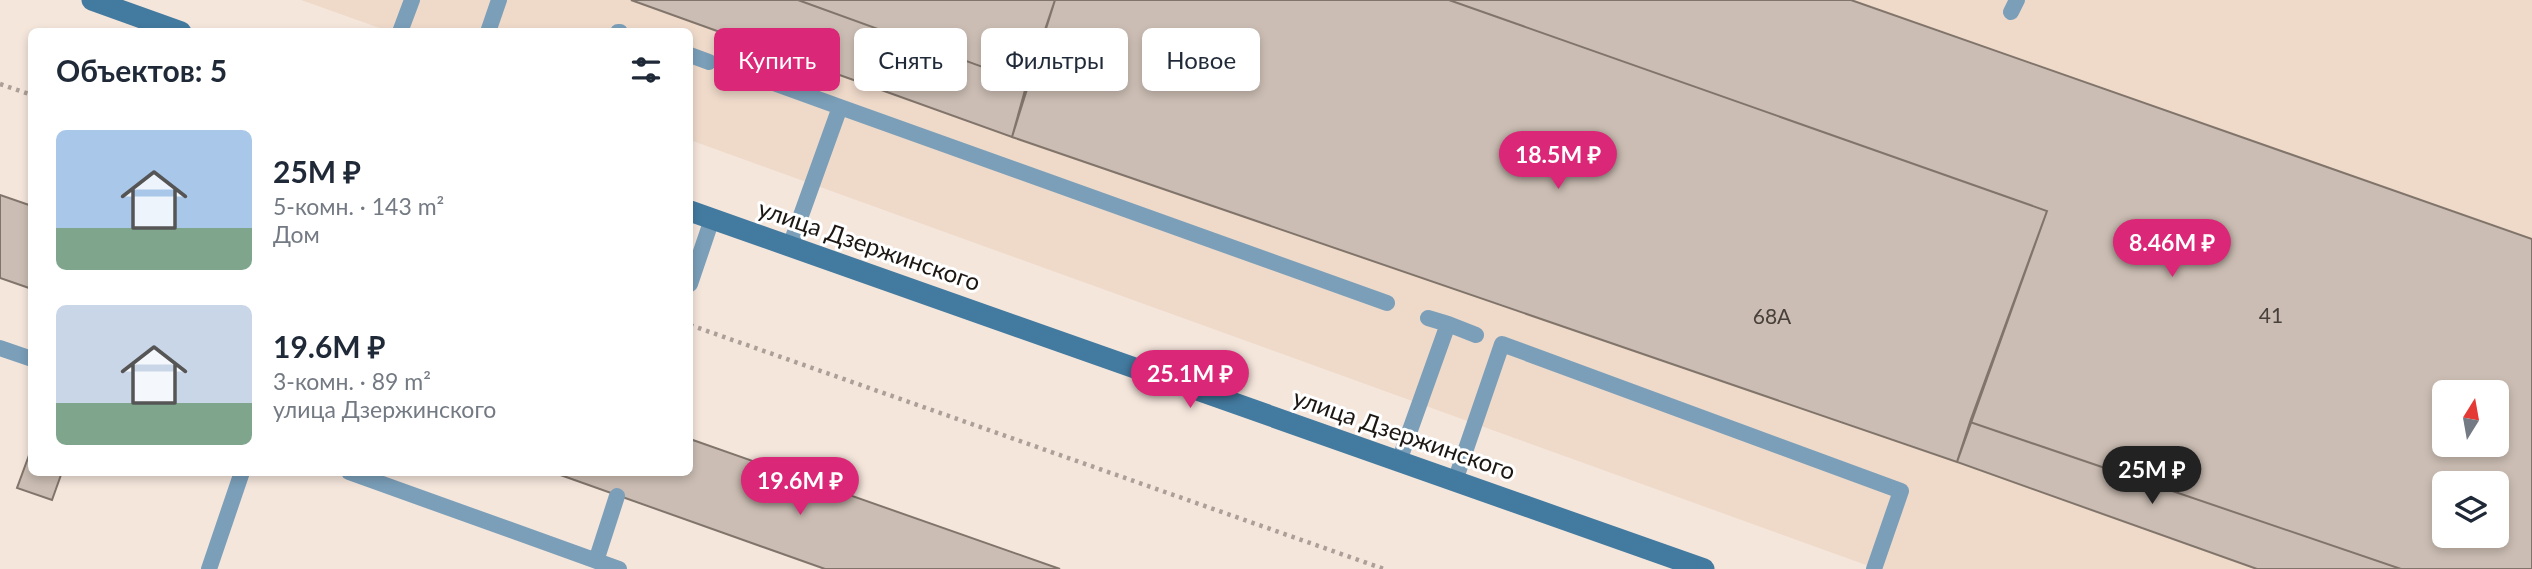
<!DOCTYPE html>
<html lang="ru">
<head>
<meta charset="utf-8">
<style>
  :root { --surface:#fff; --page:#f2f2f3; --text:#1f2937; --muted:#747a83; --accent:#db2777 }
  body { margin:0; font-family:Lato,sans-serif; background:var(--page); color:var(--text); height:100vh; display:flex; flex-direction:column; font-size:26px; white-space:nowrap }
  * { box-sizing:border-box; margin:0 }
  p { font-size:23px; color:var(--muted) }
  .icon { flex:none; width:38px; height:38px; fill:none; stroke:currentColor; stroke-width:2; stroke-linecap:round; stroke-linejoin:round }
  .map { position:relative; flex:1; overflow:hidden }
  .sheet { position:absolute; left:28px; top:28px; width:665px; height:448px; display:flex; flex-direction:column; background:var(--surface); border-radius:10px; box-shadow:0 4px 10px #0003 }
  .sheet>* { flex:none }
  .guide { position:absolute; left:714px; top:28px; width:665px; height:63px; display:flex; gap:14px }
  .needle { width:46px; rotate:11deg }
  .fabs { position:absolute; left:2432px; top:380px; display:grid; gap:14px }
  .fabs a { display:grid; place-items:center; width:77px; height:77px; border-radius:10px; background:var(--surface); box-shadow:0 4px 10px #0003; font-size:35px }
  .price { position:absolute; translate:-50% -60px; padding:0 16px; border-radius:24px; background:var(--accent); color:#fff; font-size:23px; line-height:46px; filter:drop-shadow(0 2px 4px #0008) }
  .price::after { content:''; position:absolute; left:50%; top:42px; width:21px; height:16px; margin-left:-10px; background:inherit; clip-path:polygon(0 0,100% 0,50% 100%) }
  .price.selected { background:#222; color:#fff }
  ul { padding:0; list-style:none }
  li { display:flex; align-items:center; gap:21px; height:175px; padding:0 28px }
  li span { display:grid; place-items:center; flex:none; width:196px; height:140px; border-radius:10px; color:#555 }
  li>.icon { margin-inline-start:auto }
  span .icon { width:84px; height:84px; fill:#fffc; stroke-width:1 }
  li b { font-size:30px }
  h2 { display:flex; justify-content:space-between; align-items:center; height:84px; padding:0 28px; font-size:30px }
  .chip { padding:0 24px; border-radius:10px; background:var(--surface); box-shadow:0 4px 10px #0003; font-size:24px; line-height:63px }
  .chip.selected { background:var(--accent); color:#fff }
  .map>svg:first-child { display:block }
</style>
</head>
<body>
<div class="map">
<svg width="2532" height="569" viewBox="0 0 2532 569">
  <rect width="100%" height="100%" fill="#f5e6dc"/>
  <path fill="#efdaca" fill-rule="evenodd" d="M301,0H2532V569H1877L690,140V32L388,31ZM2445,392H2497V444H2445ZM2445,483H2497V536H2445Z"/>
  <path fill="#cbbdb3" stroke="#81756b" stroke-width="2" fill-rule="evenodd" d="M631,0H798L1027,83L1012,137Z
    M798,0H1055L1027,83Z
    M1055,0H1449L2047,211L1957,462L1012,137Z
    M1449,0H1851L2532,239V569H2401L1970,422L2047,211ZM2445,392H2497V444H2445ZM2445,483H2497V536H2445Z
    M0,195L32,206V289L0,278Z
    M1970,422L2401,569H2257L1957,462Z
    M690,439L1060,569H825L552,472H690Z
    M32,447V472H62L52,500L17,488Z"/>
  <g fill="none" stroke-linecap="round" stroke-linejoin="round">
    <path stroke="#ab9f97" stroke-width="4.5" stroke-dasharray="3.5 5" stroke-linecap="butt" d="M0,84L32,95
      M690,325L1384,569"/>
    <path stroke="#7b9fb9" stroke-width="16" d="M2011,12L2017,0
      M400,32L412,0
      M488,32L499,0
      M618,32H620
      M690,55L709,62
      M738,70L840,107
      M790,246L840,107L1387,303
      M690,284L712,219
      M1428,318L1448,324
      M0,348L32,359
      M1399,461L1448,324L1476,335
      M349,472L619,569
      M1455,481L1502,344L1901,491L1874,569
      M596,561L617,496
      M209,569L242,472"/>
    <path stroke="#437a9f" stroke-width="21" d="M92,0L181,32
      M690,211L1704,569"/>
  </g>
  <g text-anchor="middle" stroke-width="6" stroke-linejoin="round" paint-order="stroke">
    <g font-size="21" fill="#48403b">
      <text x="2271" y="323">41</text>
      <text x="1772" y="324">68А</text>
    </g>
    <g font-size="24" fill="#1c1713" stroke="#fff">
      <text transform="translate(869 246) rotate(19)" y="8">улица Дзержинского</text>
      <text transform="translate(1404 435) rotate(19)" y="8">улица Дзержинского</text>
    </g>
  </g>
</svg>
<div class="fabs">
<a><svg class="needle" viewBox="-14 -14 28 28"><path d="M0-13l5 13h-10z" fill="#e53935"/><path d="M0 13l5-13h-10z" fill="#747a83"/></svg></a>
<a><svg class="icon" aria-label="layers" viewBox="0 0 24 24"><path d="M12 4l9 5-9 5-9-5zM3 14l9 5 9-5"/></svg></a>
</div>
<b class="price" style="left:1558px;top:191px">18.5M ₽</b>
<b class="price" style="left:2172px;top:279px">8.46M ₽</b>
<b class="price" style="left:1190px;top:410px">25.1M ₽</b>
<b class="price selected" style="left:2152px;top:506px">25M ₽</b>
<b class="price" style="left:800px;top:517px">19.6M ₽</b>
<div class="guide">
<a class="chip selected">Купить</a>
<a class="chip">Снять</a>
<a class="chip">Фильтры</a>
<a class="chip">Новое</a>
</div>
<section class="sheet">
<h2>Объектов: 5<svg class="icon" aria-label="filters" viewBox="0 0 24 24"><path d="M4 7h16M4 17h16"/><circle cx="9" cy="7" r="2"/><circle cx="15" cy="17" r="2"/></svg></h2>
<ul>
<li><span style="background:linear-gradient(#a9c7e8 70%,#7fa58c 0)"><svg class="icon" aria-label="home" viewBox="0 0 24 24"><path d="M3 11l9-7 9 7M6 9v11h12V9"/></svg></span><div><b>25M ₽</b><p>5-комн. · 143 m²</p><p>Дом</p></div></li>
<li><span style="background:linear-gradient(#c9d6e8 70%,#7fa58c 0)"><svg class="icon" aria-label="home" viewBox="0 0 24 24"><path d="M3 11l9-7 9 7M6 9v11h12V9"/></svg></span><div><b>19.6M ₽</b><p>3-комн. · 89 m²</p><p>улица Дзержинского</p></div></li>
</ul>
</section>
</div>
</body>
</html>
